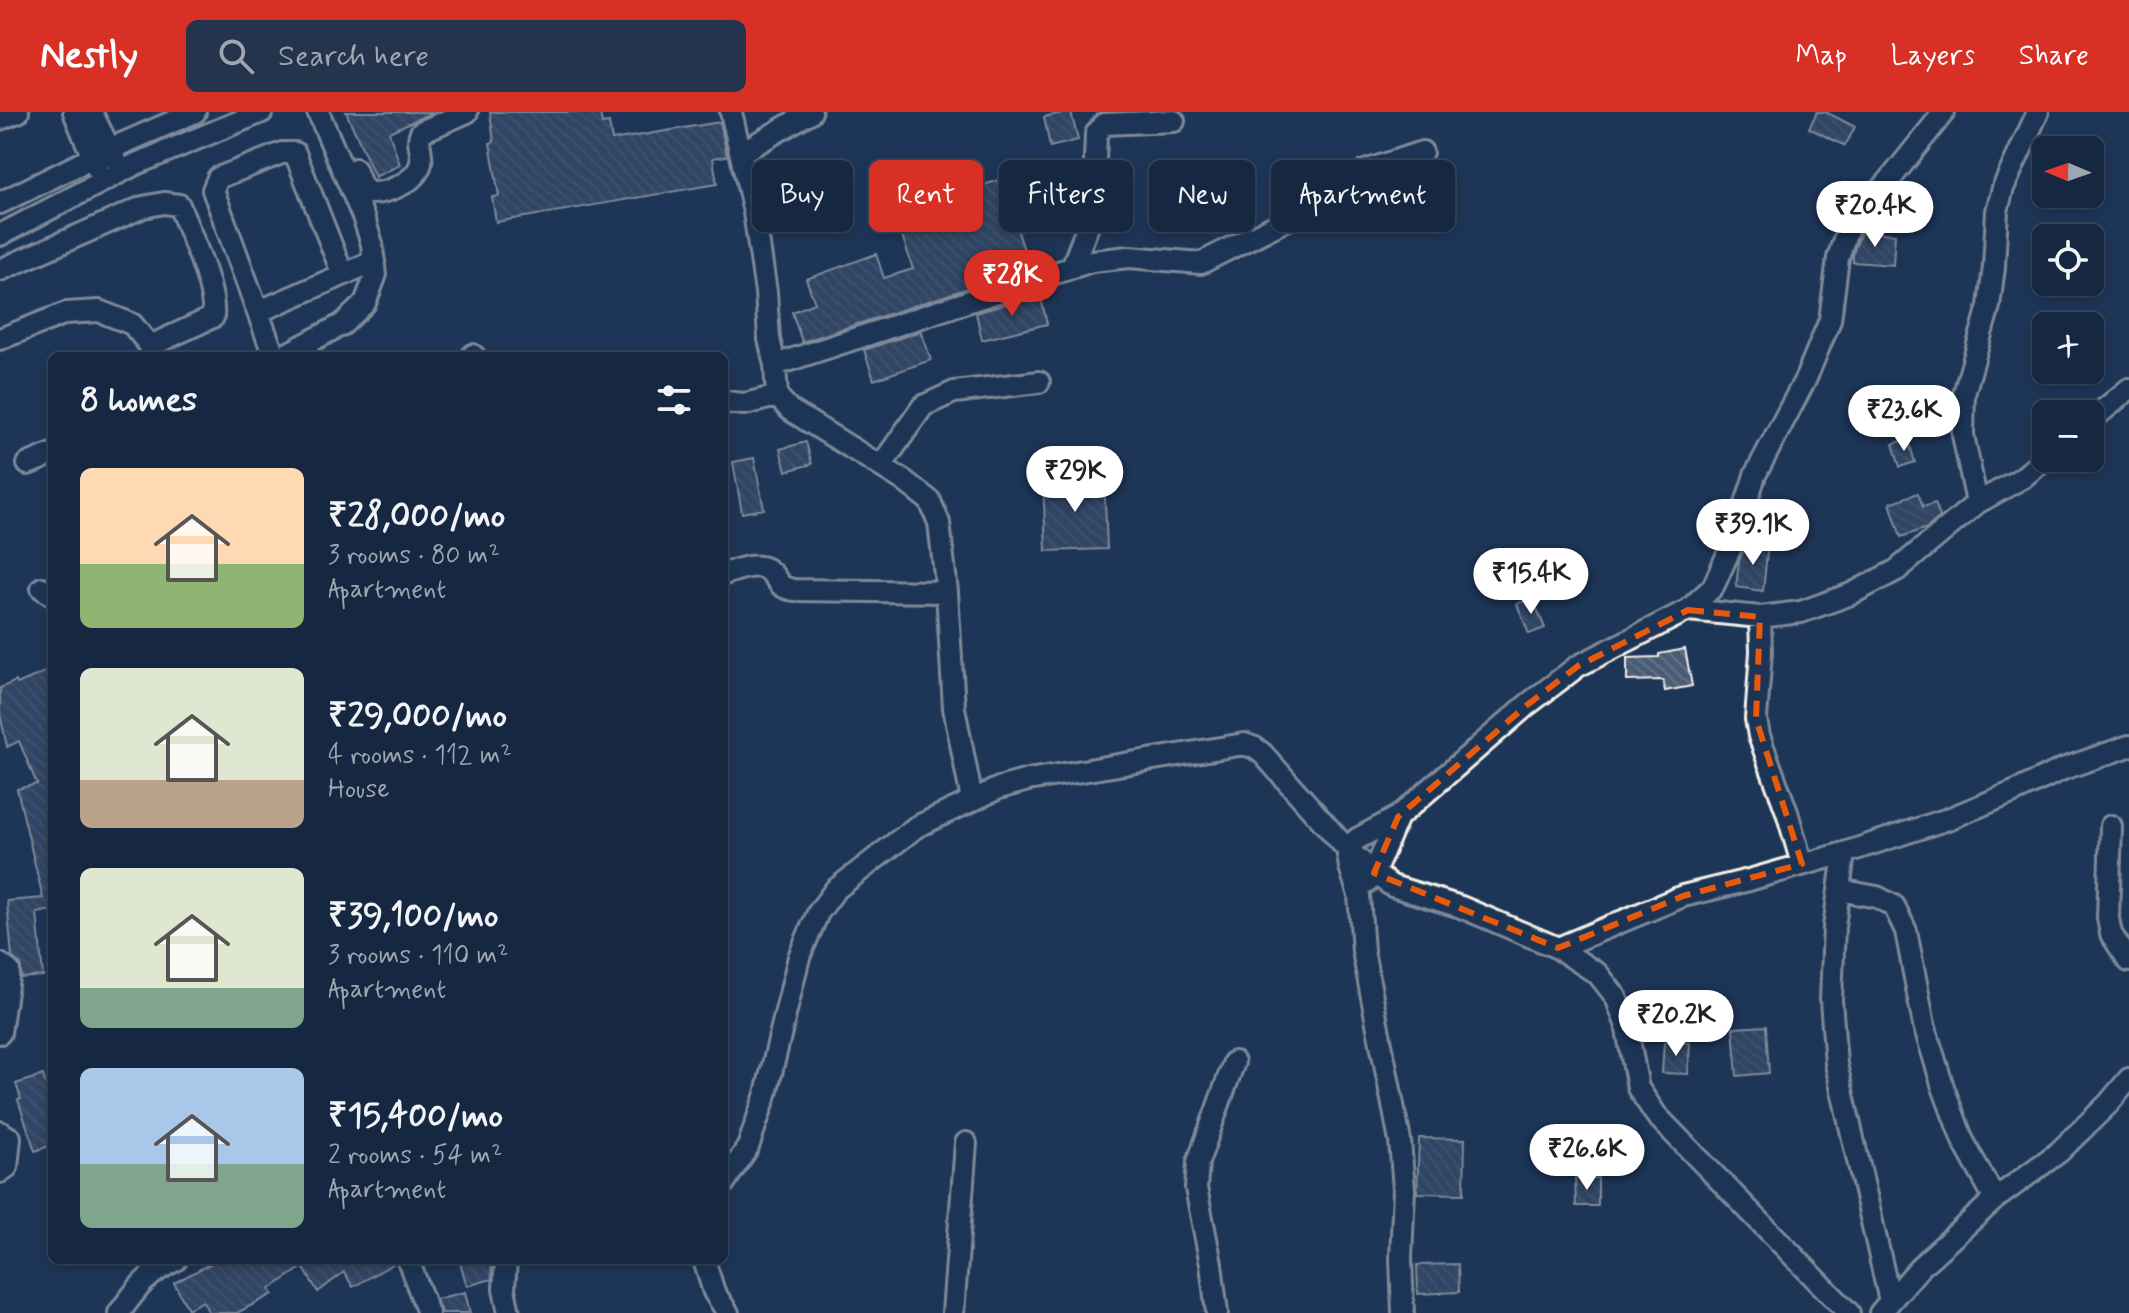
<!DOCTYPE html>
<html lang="en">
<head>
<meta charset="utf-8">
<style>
  :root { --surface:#162841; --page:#23344c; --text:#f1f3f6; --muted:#9ea6b1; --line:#35445a; --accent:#d93025 }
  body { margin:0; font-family:Mynerve,sans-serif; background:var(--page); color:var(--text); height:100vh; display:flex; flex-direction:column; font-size:30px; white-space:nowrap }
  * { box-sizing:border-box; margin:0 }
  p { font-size:26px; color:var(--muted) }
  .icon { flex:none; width:44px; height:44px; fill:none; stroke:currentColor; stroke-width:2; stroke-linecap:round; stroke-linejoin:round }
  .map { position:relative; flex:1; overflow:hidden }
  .sheet { position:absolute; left:48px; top:240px; width:680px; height:912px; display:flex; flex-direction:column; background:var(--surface); border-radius:12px; box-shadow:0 4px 12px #0003,0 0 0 2px var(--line) }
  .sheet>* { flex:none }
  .top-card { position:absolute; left:752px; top:48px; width:760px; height:72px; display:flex; gap:16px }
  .needle { width:52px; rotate:272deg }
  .controls { position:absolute; left:2032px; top:24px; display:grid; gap:16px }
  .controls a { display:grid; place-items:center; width:72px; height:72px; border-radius:12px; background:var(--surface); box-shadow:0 4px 12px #0003,0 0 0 2px var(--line); font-size:40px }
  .price { position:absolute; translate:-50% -68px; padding:0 18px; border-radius:28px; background:#fff; color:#222; font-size:26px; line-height:52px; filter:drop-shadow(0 2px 4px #0008) }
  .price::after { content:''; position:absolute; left:50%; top:48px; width:24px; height:18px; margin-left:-12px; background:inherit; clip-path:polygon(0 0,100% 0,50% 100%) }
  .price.current { background:var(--accent); color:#fff }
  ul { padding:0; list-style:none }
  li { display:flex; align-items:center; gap:24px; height:200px; padding:0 32px }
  li span { display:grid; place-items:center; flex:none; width:224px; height:160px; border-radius:12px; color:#555 }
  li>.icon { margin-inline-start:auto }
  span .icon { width:96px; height:96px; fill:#fffc; stroke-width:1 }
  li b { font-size:34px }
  h2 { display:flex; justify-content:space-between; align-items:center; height:96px; padding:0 32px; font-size:34px }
  .tag { padding:0 28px; border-radius:12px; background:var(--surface); box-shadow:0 4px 12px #0003,0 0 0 2px var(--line); font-size:28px; line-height:72px }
  .tag.current { background:var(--accent); color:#fff }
  header { display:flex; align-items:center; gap:48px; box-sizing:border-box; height:112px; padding:0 40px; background:var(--accent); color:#fff }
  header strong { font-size:38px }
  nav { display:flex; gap:44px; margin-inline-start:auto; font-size:28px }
  .search { width:560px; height:72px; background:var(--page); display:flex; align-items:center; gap:20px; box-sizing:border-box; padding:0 28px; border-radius:12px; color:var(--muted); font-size:30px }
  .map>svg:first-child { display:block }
</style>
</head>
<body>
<header>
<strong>Nestly</strong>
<div class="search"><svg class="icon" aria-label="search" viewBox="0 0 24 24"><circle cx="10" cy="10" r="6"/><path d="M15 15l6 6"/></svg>Search here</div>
<nav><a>Map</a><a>Layers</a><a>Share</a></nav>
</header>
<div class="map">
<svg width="2129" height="1201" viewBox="0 0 2129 1201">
  <defs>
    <pattern id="building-back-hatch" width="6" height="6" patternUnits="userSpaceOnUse" patternTransform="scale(2)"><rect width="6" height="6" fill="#485b74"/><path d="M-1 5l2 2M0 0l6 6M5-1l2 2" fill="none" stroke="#637388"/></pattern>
  </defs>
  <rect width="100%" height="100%" fill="#1d3557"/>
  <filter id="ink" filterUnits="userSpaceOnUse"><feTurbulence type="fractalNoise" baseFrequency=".0125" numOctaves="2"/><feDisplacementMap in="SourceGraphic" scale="16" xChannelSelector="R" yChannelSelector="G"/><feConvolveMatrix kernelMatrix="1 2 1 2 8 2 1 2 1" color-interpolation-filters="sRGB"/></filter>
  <g filter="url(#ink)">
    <path fill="url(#building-back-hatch)" stroke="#f4f1e8" stroke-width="2" d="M346,0H433L389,20L400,53L375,65Z
      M490,0H600L602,12L609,11L612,28L720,10L727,44L713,46L717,72L496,110L492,85L499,84L490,31L494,30Z
      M1066,0H1071L1078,28L1050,35L1044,5Z
      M1817,0H1826L1855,15L1845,34L1809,16Z
      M1005,66L1023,118L1018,120L1030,156L802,230L792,200L815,191L806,167L876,142L884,166L913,157L893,96L934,82L936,89Z
      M1861,120L1895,122L1893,153L1853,150V141Z
      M1040,182L1047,212L982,228L976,201Z
      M921,219L931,248L874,268L864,238Z
      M1908,327L1915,350L1900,355L1893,332Z
      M806,330L812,352L786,359L780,337Z
      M754,346L764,397L742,401L733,350Z
      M1104,365L1107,437L1046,439L1043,368Z
      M1918,381L1923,395L1935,391L1940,405L1927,416L1901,425L1890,391Z
      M1748,429L1768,432L1763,479L1736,475L1739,449Z
      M1532,485L1545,516L1529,522L1517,492Z
      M1685,537L1692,574L1665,579L1663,568L1627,569V546L1659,545V542Z
      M52,557V798L37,801L43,864L21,866V853L12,845L7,789L43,786L17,677L37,672L19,629L7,635L0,602V576L16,569L17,572Z
      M1766,914L1769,961L1737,964L1733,916Z
      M1664,930L1690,931L1688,962L1662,961Z
      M43,963L52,992V1033L35,1039L18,988L21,987L16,972Z
      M1419,1026L1465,1027L1464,1082L1417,1081Z
      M1575,1066H1598V1094H1576Z
      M217,1148H395L396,1150L353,1175L344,1160L318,1180L303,1155L270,1177L273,1182L237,1201H209L203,1189L188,1197L174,1171Z
      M459,1148H491L492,1167L467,1174Z
      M1458,1152L1459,1180L1418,1182L1417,1153Z
      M465,1180L470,1201H441L436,1187Z"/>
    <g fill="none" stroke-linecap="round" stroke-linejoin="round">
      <defs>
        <path id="minor" d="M74,0L98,58
          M91,0L116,49
          M731,0L754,100L766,180L769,227L775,253L777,284L790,298L903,368L930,389L939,411L947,480L954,596L972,688
          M0,7L18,0
          M742,40L811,0
          M355,57L361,73L368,81C386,82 416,71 421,51C423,40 416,30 421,20L467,0
          M0,91L110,37L195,0
          M0,123L136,52L262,0
          M1072,155L1093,101L1096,22L1104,12L1174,9
          M0,158L143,95L164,91L179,93C190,123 216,174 213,205L150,234
          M258,200L374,149
          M0,227L66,201L99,199L132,212L150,234L154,244
          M473,243L474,244
          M274,244L213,78L218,66L282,41H295L343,163
          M283,244L343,212L365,191L375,165L372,132L364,107L318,0
          M775,253L1092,149L1129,145L1201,151L1302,100L1365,59L1422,40
          M724,290L745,292L777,284
          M2090,309L2129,277
          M28,352L52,342
          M881,354L923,294L954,280L1039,270
          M1977,391L1963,323L1964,282L1989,194L1994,155L1997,99L2003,76L2038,0
          M724,462C740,457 762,447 774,464C780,473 782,476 794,478L947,480
          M42,476L52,483
          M1688,498L1760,505L1801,500L1851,482L1897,458L1977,391L2022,366L2046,346
          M1760,505L1761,540L1756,607L1759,624L1787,700L1802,752
          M2111,714L2108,806L2111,822L2129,849
          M1844,741L1834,815L1831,888L1836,952L1890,1189
          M1368,770L1374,761L1398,705
          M1839,778L1877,785L1894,794L1906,819L1924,913L1943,975L1963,1029L1995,1087
          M1558,836L1683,784L1749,768L1844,741L1948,707L2014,680L2063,657L2129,634
          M0,852L9,859L0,921
          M0,1020L10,1026L7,1055L0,1060
          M724,1071L748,1035L766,982L799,845L818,801L835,778L916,715L999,676L1028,668L1244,632L1255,636L1263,642L1347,737L1374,761L1392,774L1461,795L1558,836L1598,862L1616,885L1626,912L1638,976L1656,1003L1849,1201
          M408,1148L428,1201
          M506,1148L504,1177L509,1201
          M704,1148L714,1180L728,1201
          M119,1201C138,1175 147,1162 176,1148
          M953,1201L966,1031
          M1217,1201L1211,1152L1196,1076L1198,1050L1234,950
          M1403,1201L1401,1146L1404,1077L1400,1029L1363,839L1359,783L1350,755L1347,737L1357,727L1398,705L1527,593L1578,554L1688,498L1713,475L1735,426L1755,363L1806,266L1830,208L1838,146L1848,115L1888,70L1944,0
          M1880,1201L1922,1153L1995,1087L2059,1040L2108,992L2129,967"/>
      </defs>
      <use href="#minor" stroke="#f4f1e8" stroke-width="26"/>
      <use href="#minor" stroke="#1d3557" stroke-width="20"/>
    </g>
  </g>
  <path d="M0 0H2129V1201H0ZM1688,498L1760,505L1756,607L1802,752L1683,784L1558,836L1374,761L1398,705L1527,593L1578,554Z" fill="#1d3557" fill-opacity=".55" fill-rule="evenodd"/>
  <path fill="none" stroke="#e8590c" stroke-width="6" stroke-dasharray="16 10" stroke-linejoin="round" d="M1688,498L1760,505L1756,607L1802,752L1683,784L1558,836L1374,761L1398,705L1527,593L1578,554Z"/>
</svg>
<div class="controls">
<a><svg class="needle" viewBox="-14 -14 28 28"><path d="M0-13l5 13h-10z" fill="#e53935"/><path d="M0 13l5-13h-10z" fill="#9ea6b1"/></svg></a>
<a><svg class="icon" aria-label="locate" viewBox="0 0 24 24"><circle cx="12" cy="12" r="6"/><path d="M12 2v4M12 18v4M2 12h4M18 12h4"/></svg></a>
<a>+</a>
<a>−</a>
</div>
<b class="price" style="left:1875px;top:137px">₹20.4K</b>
<b class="price current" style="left:1012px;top:206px">₹28K</b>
<b class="price" style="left:1904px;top:341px">₹23.6K</b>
<b class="price" style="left:1075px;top:402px">₹29K</b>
<b class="price" style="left:1753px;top:455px">₹39.1K</b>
<b class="price" style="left:1531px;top:504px">₹15.4K</b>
<b class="price" style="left:1676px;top:946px">₹20.2K</b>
<b class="price" style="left:1587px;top:1080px">₹26.6K</b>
<div class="top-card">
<a class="tag">Buy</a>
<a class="tag current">Rent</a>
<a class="tag">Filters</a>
<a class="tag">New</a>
<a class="tag">Apartment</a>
</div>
<section class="sheet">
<h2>8 homes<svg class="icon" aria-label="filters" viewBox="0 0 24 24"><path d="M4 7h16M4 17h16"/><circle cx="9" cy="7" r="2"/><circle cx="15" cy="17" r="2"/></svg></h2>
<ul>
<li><span style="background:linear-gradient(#ffd9b3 60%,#8fb573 0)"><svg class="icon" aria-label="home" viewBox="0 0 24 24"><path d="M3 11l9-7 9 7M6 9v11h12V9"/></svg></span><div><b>₹28,000/mo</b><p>3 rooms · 80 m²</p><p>Apartment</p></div></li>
<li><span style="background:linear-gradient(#dfe7d0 70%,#b9a48a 0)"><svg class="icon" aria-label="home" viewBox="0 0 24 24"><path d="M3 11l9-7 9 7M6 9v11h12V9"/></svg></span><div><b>₹29,000/mo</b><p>4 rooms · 112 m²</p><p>House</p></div></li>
<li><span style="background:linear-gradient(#dfe7d0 75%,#7fa58c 0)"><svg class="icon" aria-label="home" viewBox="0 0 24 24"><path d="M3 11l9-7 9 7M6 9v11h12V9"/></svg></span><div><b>₹39,100/mo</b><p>3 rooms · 110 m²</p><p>Apartment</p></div></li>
<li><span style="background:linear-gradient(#a9c7e8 60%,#7fa58c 0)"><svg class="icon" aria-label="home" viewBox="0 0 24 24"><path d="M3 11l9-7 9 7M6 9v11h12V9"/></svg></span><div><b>₹15,400/mo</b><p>2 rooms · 54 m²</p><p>Apartment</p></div></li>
</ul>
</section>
</div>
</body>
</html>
